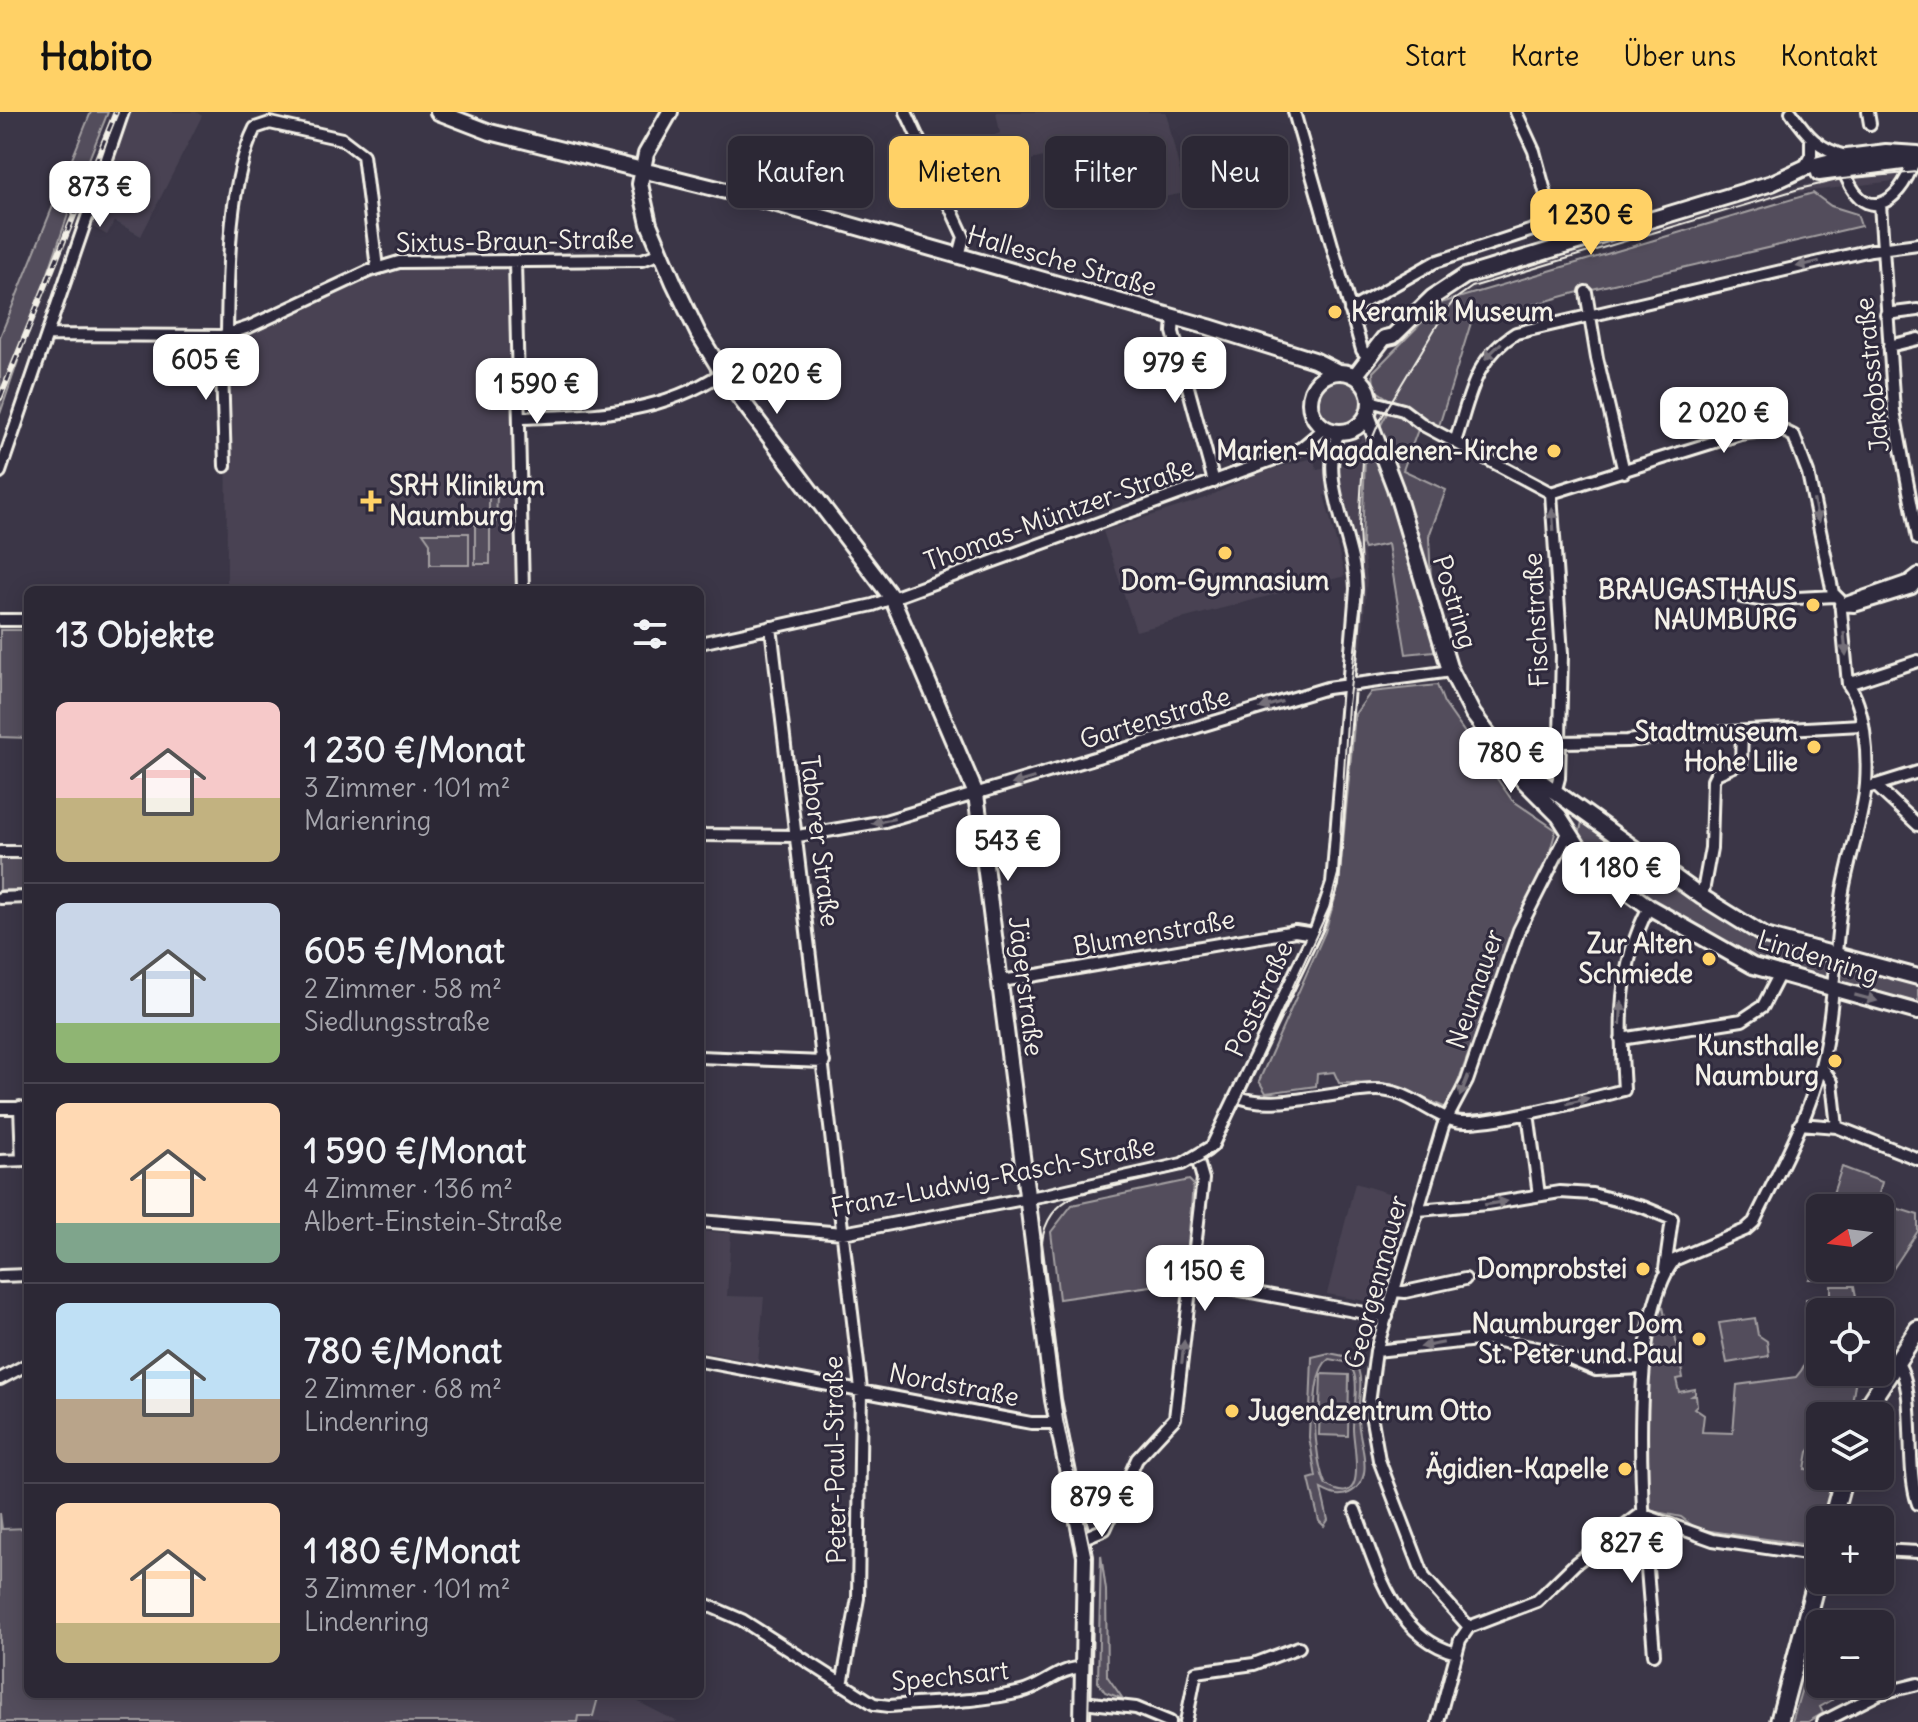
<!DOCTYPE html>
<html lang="de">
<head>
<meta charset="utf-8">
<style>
  :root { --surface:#2c2835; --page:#34303d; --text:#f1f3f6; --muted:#a6a6ad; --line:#484450; --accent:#ffd166 }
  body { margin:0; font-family:Delius,sans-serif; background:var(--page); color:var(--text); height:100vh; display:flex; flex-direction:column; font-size:30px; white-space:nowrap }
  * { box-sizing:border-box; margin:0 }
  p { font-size:26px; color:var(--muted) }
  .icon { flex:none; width:44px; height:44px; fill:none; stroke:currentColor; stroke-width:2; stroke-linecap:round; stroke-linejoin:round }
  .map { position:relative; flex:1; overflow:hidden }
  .panel { position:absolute; left:24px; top:474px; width:680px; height:1112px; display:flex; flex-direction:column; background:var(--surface); border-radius:12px; box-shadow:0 4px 20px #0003,0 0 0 2px var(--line) }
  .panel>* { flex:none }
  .hud { position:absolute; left:728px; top:24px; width:760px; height:72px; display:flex; gap:16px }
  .needle { width:52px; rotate:256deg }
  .tools { position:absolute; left:1806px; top:1082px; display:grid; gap:16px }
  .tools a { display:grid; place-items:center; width:88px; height:88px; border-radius:12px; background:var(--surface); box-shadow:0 4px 20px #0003,0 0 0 2px var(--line); font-size:40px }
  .price { position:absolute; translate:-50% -68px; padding:0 18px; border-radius:16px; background:#fff; color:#222; font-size:26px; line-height:52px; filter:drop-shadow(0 2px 4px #0008) }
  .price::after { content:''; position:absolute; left:50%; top:48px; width:24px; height:18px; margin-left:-12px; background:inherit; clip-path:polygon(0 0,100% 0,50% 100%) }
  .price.active { background:var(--accent); color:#111 }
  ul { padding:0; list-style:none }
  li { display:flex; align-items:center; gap:24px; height:200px; padding:0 32px }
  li+li { border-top:2px solid var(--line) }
  li span { display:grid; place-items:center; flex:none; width:224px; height:160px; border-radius:12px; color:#555 }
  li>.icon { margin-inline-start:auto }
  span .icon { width:96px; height:96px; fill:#fffc; stroke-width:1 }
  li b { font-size:34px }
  h2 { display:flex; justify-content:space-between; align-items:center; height:96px; padding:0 32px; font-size:34px }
  .chip { padding:0 28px; border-radius:12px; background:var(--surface); box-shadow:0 4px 20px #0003,0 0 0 2px var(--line); font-size:28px; line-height:72px }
  .chip.active { background:var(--accent); color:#111 }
  header { display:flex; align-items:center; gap:48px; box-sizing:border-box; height:112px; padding:0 40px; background:var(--accent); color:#111 }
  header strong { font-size:38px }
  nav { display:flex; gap:44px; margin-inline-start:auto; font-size:28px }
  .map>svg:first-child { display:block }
</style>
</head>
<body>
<header>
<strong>Habito</strong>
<nav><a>Start</a><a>Karte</a><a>Über uns</a><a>Kontakt</a></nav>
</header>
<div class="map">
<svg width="1918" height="1610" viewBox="0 0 1918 1610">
  <rect width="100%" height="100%" fill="#3b3647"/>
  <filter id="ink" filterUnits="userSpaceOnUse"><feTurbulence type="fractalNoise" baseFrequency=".0125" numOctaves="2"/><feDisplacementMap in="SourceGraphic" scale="16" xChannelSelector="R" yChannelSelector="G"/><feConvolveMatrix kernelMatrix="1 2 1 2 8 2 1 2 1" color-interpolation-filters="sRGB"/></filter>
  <g filter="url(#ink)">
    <path fill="#484352" d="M128,0H196L202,4L141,124L114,109L107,123L91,114L95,107L89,104Z
      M996,0H1166L1185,81L1159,86L1156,73L1149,68L1078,80L1061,54L1049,44L1002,54L977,68L969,33L1000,21Z
      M1918,57V65L1911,67L1794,81L1486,172L1459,187L1364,351L1361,418L1367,467L1362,534L1357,539L1351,592L1341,762L1336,784L1331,783L1359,465L1355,432L1343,389L1324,383L1345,464L1136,519L1103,419L1206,386L1257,361L1313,346L1317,358L1345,352L1448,191L1474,172L1792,76L1834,66Z
      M419,155H503L508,160L518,478H227L226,234L231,226L341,178L392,159Z
      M1355,1071L1411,1088L1382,1192L1327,1182Z
      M700,1119L731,1121L727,1184L764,1185L758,1251L700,1239Z
      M599,1582H623L678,1610H577V1604L593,1603Z"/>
    <path fill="#534e5c" stroke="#a4a0a2" stroke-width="2" fill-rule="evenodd" d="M91,0H108L75,82L0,302V225Z
      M1813,81L1831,94L1857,102L1861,114L1575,181L1489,205L1485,200L1474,201L1439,314L1422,307L1403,358L1446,378L1429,424L1434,539L1406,542L1388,432L1364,437L1362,432L1365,343L1393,290L1374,277L1373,260L1441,191Z
      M1316 290a24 24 0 1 1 48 0a24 24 0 1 1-48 0Z
      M489,383H497L496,414H490V452H475V411H489Z
      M423,421H469V453H430V431Z
      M0,518H28V626L0,625Z
      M1437,573L1444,591L1512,688L1556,718L1541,770L1515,817L1449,994L1444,995L1391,972L1339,971L1334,960L1317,962L1316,974L1266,981L1259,969L1325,820L1339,773L1355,602L1371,580Z
      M1582,710L1751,822L1918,869V896L1760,852L1669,801L1623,770L1578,728Z
      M0,746H28V778H0Z
      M1842,1055L1882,1070L1877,1090L1918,1103V1119L1887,1166L1809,1167L1820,1148V1156H1880V1096H1828Z
      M1189,1068L1193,1072L1185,1169L1059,1187L1051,1120L1072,1093Z
      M1831,1174H1854L1859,1200H1820V1260H1857L1850,1304H1820V1326L1808,1340L1805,1357L1820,1358V1364H1835L1823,1408H1820L1819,1426L1808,1433L1697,1417L1681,1405L1647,1398V1256L1658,1196L1663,1195L1667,1214L1673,1213L1683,1266L1676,1267L1679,1280L1695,1277V1282L1692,1284H1696L1697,1293L1694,1296L1704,1303L1702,1320L1733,1321L1737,1273L1796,1265C1816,1245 1809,1213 1806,1187L1831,1183Z
      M1755,1206L1758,1223L1767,1229L1769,1244L1727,1251L1719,1211Z
      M1329,1241C1339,1243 1350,1243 1356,1253C1365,1268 1357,1291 1358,1308C1359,1331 1377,1367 1349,1381C1338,1386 1331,1382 1321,1377L1328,1408L1324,1414L1319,1409L1309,1367L1316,1365L1309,1325L1312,1245ZM1329,1247L1345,1250C1350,1254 1354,1258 1355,1265C1358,1281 1353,1300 1353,1316C1353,1334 1370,1400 1326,1373C1314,1351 1307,1261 1329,1247Z
      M1321,1262L1349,1263L1348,1324L1319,1323Z
      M0,1401L2,1417L28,1416V1582H599L593,1604H578L577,1610H0Z
      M1101,1443L1106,1478L1107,1564L1123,1587L1105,1580L1098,1570Z
      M1804,1569L1821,1575L1832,1588L1820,1595L1823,1601L1808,1610H1792Z"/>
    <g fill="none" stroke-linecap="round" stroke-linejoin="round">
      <defs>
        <path id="street" d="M906,0L964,125L959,144
          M1294,0L1362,238L1369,247
          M1516,0L1534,39L1560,134
          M1791,0C1807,23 1818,37 1846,44
          M1868,0L1870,12
          M1804,56L1811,43V29
          M1843,56C1862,114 1898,95 1914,49
          M1880,92L1894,299L1918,427
          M515,150L523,478
          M1586,180L1597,246L1624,360
          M1350,198L1435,150L1554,111
          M1886,202L1918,198
          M1174,206L1173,220L1214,370
          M227,222C228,161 228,70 255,16L270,11L342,27L363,43L377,156
          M48,223L221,224L249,215L369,159L399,150L642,148L661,141
          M221,224L225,354
          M1889,234L1918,227
          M1370,289L1403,298L1423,313L1551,381
          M520,306C593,303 659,303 722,261
          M1455,330C1470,285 1473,248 1516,221L1871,138L1918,132
          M0,360L123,0
          M1551,381L1740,322L1780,317L1794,324L1808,361L1833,481L1840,488L1848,572C1865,595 1868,643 1866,672C1863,707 1849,744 1843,779C1834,836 1835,897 1821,954C1808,1008 1778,1060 1754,1110L1745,1118L1674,1148C1620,1223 1647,1449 1654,1542
          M1551,381L1562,542L1559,666L1555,681
          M1742,485L1760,488L1835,484
          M1840,493L1909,469L1918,462
          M1842,493L1854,494L1912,476L1918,469
          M0,508H28
          M771,515L861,1277L858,1486L842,1573
          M700,531L873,493L1283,344L1301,336L1325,316
          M1848,572L1918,549
          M1560,630L1627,629L1675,623L1861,613
          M1875,673L1918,713
          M1870,675L1918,660
          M700,723L798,724L885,709L1327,576L1451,559
          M0,740H28
          M1702,785L1711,736L1713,668L1716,662L1741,651L1742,620
          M0,786L28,785
          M1002,869L1295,819L1314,822
          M1621,927L1742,908L1763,894L1779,863
          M700,945L824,950
          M1821,954L1832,970L1837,1015
          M1237,984C1270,1000 1338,978 1377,978C1409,978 1427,1001 1455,1009C1482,1016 1592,986 1624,978C1620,911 1617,856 1649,795
          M20,995L22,1048
          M0,996H28
          M1528,1001L1539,1083
          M1800,1012L1837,1015L1918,1047
          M0,1049L26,1048
          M1418,1098L1487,1092L1560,1080L1592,1082L1643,1095L1672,1107L1665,1157
          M700,1109L843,1121L1045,1083L1182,1052L1212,1034L1317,815L1332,772L1356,477C1355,426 1317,369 1339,320
          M0,1164L28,1163
          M1191,1169L1387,1205
          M1394,1179L1405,1180L1465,1167
          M1376,1239L1487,1227L1548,1238L1596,1258L1644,1256
          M700,1249L1031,1311H1057
          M1896,1249C1918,1275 1904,1354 1918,1392
          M0,1267L28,1252
          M1355,1398C1376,1452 1392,1524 1456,1541
          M1641,1402L1713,1428L1820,1444
          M1083,1426L1105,1417L1137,1347L1175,1306L1203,1067L1197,1046
          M1880,1438L1918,1440
          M700,1490L742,1508L874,1592L889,1594C932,1590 979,1590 1021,1580C1043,1575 1061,1554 1084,1556
          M1469,1515L1424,1465L1379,1348L1369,1291L1376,1239L1443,1014L1467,969L1519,818L1568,721
          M1083,1590L1136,1596L1170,1610
          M1186,1610L1196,1560L1254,1552L1299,1535
          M1438,1610L1460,1528L1469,1515L1537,1489L1576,1451L1641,1402
          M1823,1610L1878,1582L1918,1572"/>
        <path id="secondary" d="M438,0L490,20L766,89L1209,215L1314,248L1338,260
          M670,0L646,42L640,72L649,112L674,171L698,221L730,273L892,486L976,682L1053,1288L1085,1444L1082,1610
          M1819,61L1918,48
          M1310 290a30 30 0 1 1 60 0a30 30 0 1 1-60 0Z
          M1355,264L1384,226L1393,224L1433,185L1465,164L1772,71L1804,56L1847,45L1886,40L1918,42
          M1367,303L1395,376L1449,555L1473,602L1505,644L1702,785L1765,824L1918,865
          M1520,665L1559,704L1580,737L1616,771L1649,795L1753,854L1918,900"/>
        <path id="primary" d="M1861,1304L1918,1217
          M1832,1408L1844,1364
          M1779,1610L1820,1455"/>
      </defs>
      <use href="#street" stroke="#f4f1e8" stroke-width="16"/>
      <use href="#secondary" stroke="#f4f1e8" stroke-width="20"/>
      <use href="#primary" stroke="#f4f1e8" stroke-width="22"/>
      <use href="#street" stroke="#2f2a3d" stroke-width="10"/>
      <use href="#secondary" stroke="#2f2a3d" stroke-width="14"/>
      <use href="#primary" stroke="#2f2a3d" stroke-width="16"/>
      <path stroke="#f4f1e8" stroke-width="2" d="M1088,1610L1092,1447L1063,1308L1042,1148C1033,1046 1170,1087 1218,1038L1329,796L1338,762L1348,593L1362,481L1359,414L1363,349L1380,308L1442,205L1454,188L1472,175L1799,77L1842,67L1918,60"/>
      <defs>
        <path id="rail" d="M0,286L116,0"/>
      </defs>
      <use href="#rail" stroke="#f4f1e8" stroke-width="6"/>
      <use href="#rail" stroke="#2f2a3d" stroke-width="3" stroke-dasharray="9" stroke-linecap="butt"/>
    </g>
    <defs><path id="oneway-solid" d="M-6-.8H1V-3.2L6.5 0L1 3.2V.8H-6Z" transform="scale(2)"/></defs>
    <g fill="#747079">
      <use href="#oneway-solid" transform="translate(1808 152) rotate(167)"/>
      <use href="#oneway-solid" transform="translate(1493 239) rotate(135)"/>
      <use href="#oneway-solid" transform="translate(1816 399) rotate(78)"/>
      <use href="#oneway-solid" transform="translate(1553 408) rotate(-94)"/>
      <use href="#oneway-solid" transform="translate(1845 532) rotate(85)"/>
      <use href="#oneway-solid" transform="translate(1271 593) rotate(163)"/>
      <use href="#oneway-solid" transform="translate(1023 669) rotate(163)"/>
      <use href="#oneway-solid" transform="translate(883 709) rotate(168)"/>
      <use href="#oneway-solid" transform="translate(1866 886) rotate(15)"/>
      <use href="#oneway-solid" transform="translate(1621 901) rotate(-87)"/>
      <use href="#oneway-solid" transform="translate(1464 974) rotate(112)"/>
      <use href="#oneway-solid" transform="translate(1578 989) rotate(-13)"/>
      <use href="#oneway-solid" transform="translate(1496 1091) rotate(-9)"/>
      <use href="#oneway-solid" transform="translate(1432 1233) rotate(169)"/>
      <use href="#oneway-solid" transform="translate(1183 1240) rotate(-84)"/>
    </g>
  </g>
  <g fill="#ffd166" stroke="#2f2a3d" stroke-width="3">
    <circle cx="1335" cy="200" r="8"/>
    <circle cx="1554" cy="339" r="8"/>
    <path d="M367 377h8v8h8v8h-8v8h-8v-8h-8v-8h8z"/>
    <circle cx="1225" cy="441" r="8"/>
    <circle cx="1813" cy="493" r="8"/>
    <circle cx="1814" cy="635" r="8"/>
    <circle cx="1709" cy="847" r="8"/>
    <circle cx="1835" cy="949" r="8"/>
    <circle cx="1643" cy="1157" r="8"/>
    <circle cx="1699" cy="1227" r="8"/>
    <circle cx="1232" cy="1299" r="8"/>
    <circle cx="1625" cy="1357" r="8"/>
  </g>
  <g text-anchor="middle" stroke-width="6" stroke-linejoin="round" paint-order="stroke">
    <g font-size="26" fill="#f4f1e8" stroke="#2f2a3d">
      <text transform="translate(515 129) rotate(-1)" y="9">Sixtus-Braun-Straße</text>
      <text transform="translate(1062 149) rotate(16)" y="9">Hallesche Straße</text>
      <text transform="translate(1872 263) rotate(-96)" y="9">Jakobsstraße</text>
      <text transform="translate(1059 402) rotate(-20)" y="9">Thomas-Müntzer-Straße</text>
      <text transform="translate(1455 490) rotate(73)" y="9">Postring</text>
      <text transform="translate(1536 508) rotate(-93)" y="9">Fischstraße</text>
      <text transform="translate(1155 606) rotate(-17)" y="9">Gartenstraße</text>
      <text transform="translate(820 729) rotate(83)" y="9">Taborer Straße</text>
      <text transform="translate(1154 821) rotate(-10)" y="9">Blumenstraße</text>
      <text transform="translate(1818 845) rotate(17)" y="9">Lindenring</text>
      <text transform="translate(1026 874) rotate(83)" y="9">Jägerstraße</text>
      <text transform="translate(1475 877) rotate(-71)" y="9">Neumauer</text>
      <text transform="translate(1259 887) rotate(-65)" y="9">Poststraße</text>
      <text transform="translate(993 1065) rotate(-11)" y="9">Franz-Ludwig-Rasch-Straße</text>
      <text transform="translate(1376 1170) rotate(-75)" y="9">Georgenmauer</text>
      <text transform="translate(954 1273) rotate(11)" y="9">Nordstraße</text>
      <text transform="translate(835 1348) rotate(-91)" y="9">Peter-Paul-Straße</text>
      <text transform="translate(950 1564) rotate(-6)" y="9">Spechsart</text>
    </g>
    <g font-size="26" font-weight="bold" fill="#f4f1e8" stroke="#2f2a3d" text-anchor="end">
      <text x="1351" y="209" text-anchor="start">Keramik Museum</text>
      <text x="1538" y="348">Marien-Magdalenen-Kirche</text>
      <text x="389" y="383" text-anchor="start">SRH Klinikum<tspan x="389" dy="30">Naumburg</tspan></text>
      <text x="1225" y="478" text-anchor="middle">Dom-Gymnasium</text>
      <text x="1797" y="487">BRAUGASTHAUS<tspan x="1797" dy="30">NAUMBURG</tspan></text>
      <text x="1798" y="629">Stadtmuseum<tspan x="1798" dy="30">Hohe Lilie</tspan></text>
      <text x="1693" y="841">Zur Alten<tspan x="1693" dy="30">Schmiede</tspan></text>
      <text x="1819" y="943">Kunsthalle<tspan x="1819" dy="30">Naumburg</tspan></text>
      <text x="1627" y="1166">Domprobstei</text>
      <text x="1683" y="1221">Naumburger Dom<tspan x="1683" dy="30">St. Peter und Paul</tspan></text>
      <text x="1248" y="1308" text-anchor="start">Jugendzentrum Otto</text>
      <text x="1609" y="1366">Ägidien-Kapelle</text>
    </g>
  </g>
</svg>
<div class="tools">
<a><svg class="needle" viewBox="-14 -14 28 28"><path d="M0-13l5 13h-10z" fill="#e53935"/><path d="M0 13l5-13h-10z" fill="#a6a6ad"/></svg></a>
<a><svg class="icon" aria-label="locate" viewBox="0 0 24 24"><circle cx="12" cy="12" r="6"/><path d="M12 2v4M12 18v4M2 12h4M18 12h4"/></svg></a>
<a><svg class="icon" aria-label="layers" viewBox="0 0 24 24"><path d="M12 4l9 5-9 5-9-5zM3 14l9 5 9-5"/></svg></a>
<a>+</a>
<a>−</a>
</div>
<b class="price" style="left:100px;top:117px">873 €</b>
<b class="price active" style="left:1591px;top:145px">1 230 €</b>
<b class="price" style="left:206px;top:290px">605 €</b>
<b class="price" style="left:1175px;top:293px">979 €</b>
<b class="price" style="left:777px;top:304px">2 020 €</b>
<b class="price" style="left:537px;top:314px">1 590 €</b>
<b class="price" style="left:1724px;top:343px">2 020 €</b>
<b class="price" style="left:1511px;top:683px">780 €</b>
<b class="price" style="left:1008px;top:771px">543 €</b>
<b class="price" style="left:1621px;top:798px">1 180 €</b>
<b class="price" style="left:1205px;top:1201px">1 150 €</b>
<b class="price" style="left:1102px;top:1427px">879 €</b>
<b class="price" style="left:1632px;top:1473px">827 €</b>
<div class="hud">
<a class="chip">Kaufen</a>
<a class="chip active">Mieten</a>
<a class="chip">Filter</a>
<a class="chip">Neu</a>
</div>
<section class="panel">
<h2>13 Objekte<svg class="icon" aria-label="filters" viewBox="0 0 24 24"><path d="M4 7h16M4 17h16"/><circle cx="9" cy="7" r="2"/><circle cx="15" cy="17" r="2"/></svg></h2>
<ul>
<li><span style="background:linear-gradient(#f6c9c9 60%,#c2b280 0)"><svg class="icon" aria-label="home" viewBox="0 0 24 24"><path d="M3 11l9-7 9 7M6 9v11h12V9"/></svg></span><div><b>1 230 €/Monat</b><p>3 Zimmer · 101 m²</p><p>Marienring</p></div></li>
<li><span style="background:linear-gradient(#c9d6e8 75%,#8fb573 0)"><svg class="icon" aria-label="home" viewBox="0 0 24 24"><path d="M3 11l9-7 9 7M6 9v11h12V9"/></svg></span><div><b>605 €/Monat</b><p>2 Zimmer · 58 m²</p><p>Siedlungsstraße</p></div></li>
<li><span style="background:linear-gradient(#ffd9b3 75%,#7fa58c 0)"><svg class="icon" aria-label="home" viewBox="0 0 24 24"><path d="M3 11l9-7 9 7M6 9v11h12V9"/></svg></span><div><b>1 590 €/Monat</b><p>4 Zimmer · 136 m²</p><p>Albert-Einstein-Straße</p></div></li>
<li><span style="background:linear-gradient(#bfe0f5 60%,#b9a48a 0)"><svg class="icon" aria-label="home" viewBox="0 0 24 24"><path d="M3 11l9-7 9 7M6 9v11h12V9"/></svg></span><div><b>780 €/Monat</b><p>2 Zimmer · 68 m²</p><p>Lindenring</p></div></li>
<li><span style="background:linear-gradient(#ffd9b3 75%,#c2b280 0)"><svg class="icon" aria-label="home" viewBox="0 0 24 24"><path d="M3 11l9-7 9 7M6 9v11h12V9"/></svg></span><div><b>1 180 €/Monat</b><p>3 Zimmer · 101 m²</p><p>Lindenring</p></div></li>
</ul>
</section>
</div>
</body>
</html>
